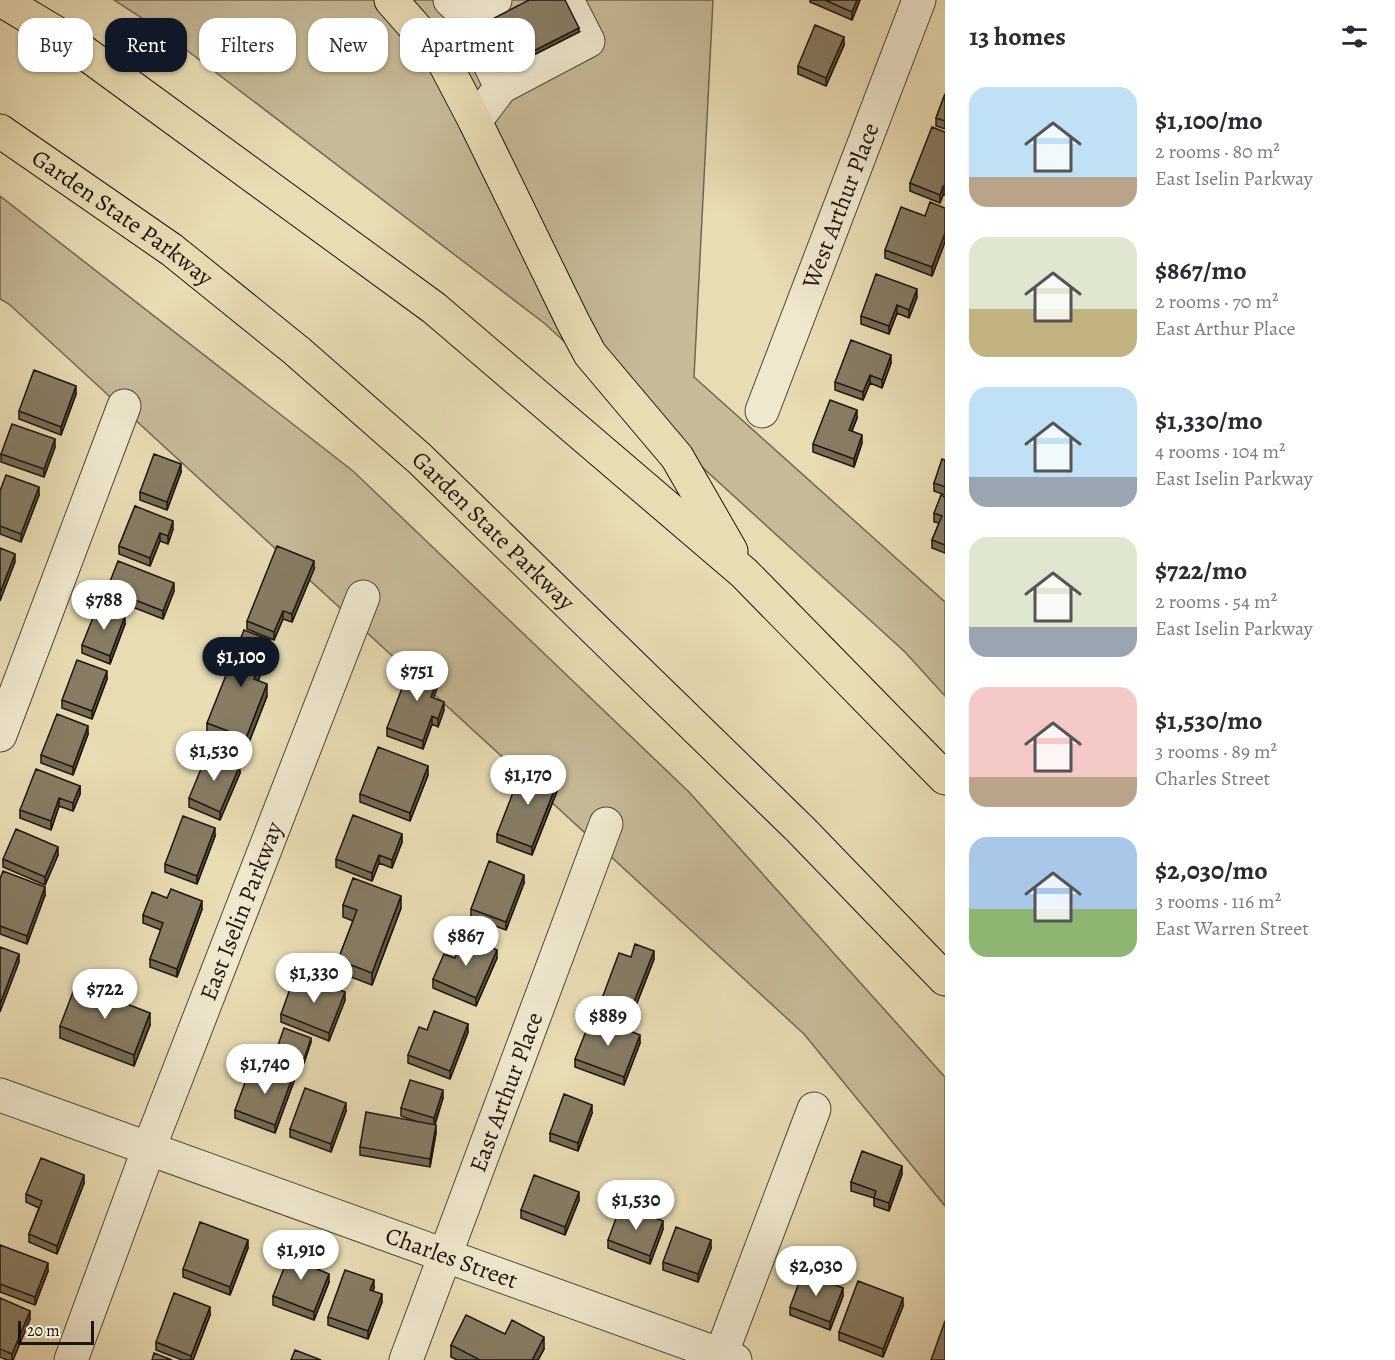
<!DOCTYPE html>
<html lang="en">
<head>
<meta charset="utf-8">
<style>
  :root { --surface:#fff; --page:#f2f2f3; --text:#2b2b33; --muted:#7c7c81; --accent:#111827 }
  body { margin:0; font-family:Alegreya,serif; background:var(--page); color:var(--text); height:100vh; display:flex; flex-direction:column; font-size:22px; white-space:nowrap }
  * { box-sizing:border-box; margin:0 }
  p { font-size:20px; color:var(--muted) }
  .icon { flex:none; width:33px; height:33px; fill:none; stroke:currentColor; stroke-width:2; stroke-linecap:round; stroke-linejoin:round }
  .map { position:relative; flex:1; overflow:hidden }
  .sheet { display:flex; flex-direction:column; background:var(--surface); width:450px }
  .sheet>* { flex:none }
  .banner { position:absolute; left:18px; top:18px; width:570px; height:54px; display:flex; gap:12px }
  .scale { position:absolute; left:18px; bottom:15px; width:76px; box-sizing:border-box; padding-left:6px; border:3px solid #1e140f; border-top:0; font-size:16px; line-height:21px; white-space:nowrap; color:#1e140f; -webkit-text-stroke:4px #f0e8ce; paint-order:stroke }
  .price { position:absolute; translate:-50% -51px; padding:0 14px; border-radius:21px; background:#fff; color:#222; font-size:20px; line-height:39px; filter:drop-shadow(0 2px 3px #0008) }
  .price::after { content:''; position:absolute; left:50%; top:36px; width:18px; height:14px; margin-left:-9px; background:inherit; clip-path:polygon(0 0,100% 0,50% 100%) }
  .price.active { background:var(--accent); color:#fff }
  ul { padding:0; list-style:none }
  li { display:flex; align-items:center; gap:18px; height:150px; padding:0 24px }
  li span { display:grid; place-items:center; flex:none; width:168px; height:120px; border-radius:18px; color:#555 }
  li>.icon { margin-inline-start:auto }
  span .icon { width:72px; height:72px; fill:#fffc; stroke-width:1 }
  li b { font-size:26px }
  h2 { display:flex; justify-content:space-between; align-items:center; height:72px; padding:0 24px; font-size:26px }
  .pill { padding:0 21px; border-radius:18px; background:var(--surface); box-shadow:0 2px 4px #0004; font-size:21px; line-height:54px }
  .pill.active { background:var(--accent); color:#fff }
  main { display:flex; flex:1; min-height:0 }
  .map>svg:first-child { display:block }
</style>
</head>
<body>
<main>
<div class="map">
<svg width="945" height="1360" viewBox="0 0 945 1360">
  <rect width="100%" height="100%" fill="#e8dcb3"/>
  <filter id="stains"><feTurbulence type="fractalNoise" baseFrequency=".00333" numOctaves="4"/><feColorMatrix values="0 0 0 0 .2 0 0 0 0 .09 0 0 0 0 .02 0 0 0 .5 -.17"/></filter>
  <radialGradient id="worn" r=".72"><stop offset=".6" stop-color="#630" stop-opacity="0"/><stop offset="1" stop-color="#630" stop-opacity=".3"/></radialGradient>
  <path fill="#c6ba97" stroke="#726753" stroke-width="1.5" d="M114,0H713L694,377L945,602V696L905,652L544,323L159,29Z
    M0,196L353,471L689,792L945,1077V1206L804,1034L9,304L0,299Z"/>
  <g fill="none" stroke-linecap="round" stroke-linejoin="round">
    <defs>
      <g id="minor">
        <path d="M450,0L466,15L501,87"/>
        <path d="M466,15L495,0"/>
        <path d="M475,121L501,87L588,41L567,0"/>
        <path id="s1" d="M762,411L919,0"/>
        <path d="M0,735L124,406"/>
        <path id="s2" d="M0,1095L735,1360"/>
        <path id="s3" d="M71,1360L149,1148L363,597"/>
        <path id="s4" d="M406,1360L606,824"/>
        <path d="M719,1360L814,1109"/>
      </g>
      <g id="highway">
        <path d="M1,0L63,37L434,308L744,573L945,778"/>
        <path d="M391,0L442,58L475,121L573,322L590,354L677,457L731,551"/>
        <path id="s5" d="M0,131L172,250L297,351L420,459L801,830L945,979"/>
      </g>
    </defs>
    <use href="#minor" stroke="#504638" stroke-width="35"/>
    <use href="#highway" stroke="#1e140f" stroke-width="35"/>
    <use href="#minor" stroke="#f0e8ce" stroke-width="33"/>
    <use href="#highway" stroke="#e8dcb3" stroke-width="33"/>
  </g>
  <path fill="#746b56" stroke="#1e140f" stroke-width="1.5" d="M810,0H860L852,20L810,2Z
    M481,25L579,32L502,71L481,29Z
    M844,45L826,86L798,74V66Z
    M945,94V129L936,126V118Z
    M945,132V195H943L940,203L910,191V183Z
    M945,208V242L932,276L885,258V250L925,216Z
    M917,297L909,318L897,313L889,334L861,324V316Z
    M891,363L882,388L870,383L863,400L835,390V382Z
    M76,394L61,435L19,419V411Z
    M857,418L852,431L862,443L854,467L813,452V444Z
    M55,447L44,477L1,462V454Z
    M945,460V495L934,491V483Z
    M181,472L167,510L140,500V492Z
    M0,491L39,495L21,542L0,534Z
    M945,497V553L932,548V540L939,523L934,522V513Z
    M135,506L173,529L168,544L160,541L150,566L119,554V546Z
    M314,569L292,622L283,619L274,640L247,629V621Z
    M107,589L174,591L163,619L107,597Z
    M125,624L110,664L82,653V645Z
    M270,651L258,681L267,696L246,750L207,735V723Z
    M441,677L433,698L444,710L438,727L432,724L423,749L387,736V728Z
    M107,679L92,719L62,708V700Z
    M88,734L73,775L41,763V755Z
    M240,773L220,820L189,807V798Z
    M428,775L410,821L360,802V794Z
    M80,786V794L73,811L59,806L51,830L20,818V810Z
    M559,786L532,855L497,842V834Z
    M215,836L197,884L165,872V864Z
    M402,842L392,868L379,863L372,881L336,867V859Z
    M58,855L45,885L3,867V859Z
    M0,879L45,895L27,944L0,934Z
    M524,883L506,930L471,917V909Z
    M167,898L202,909L177,977L150,967V959L161,930L143,923V915Z
    M343,905L401,908L372,985L338,972V960L353,921L343,917Z
    M631,957L654,959L630,1021L601,1009V1001Z
    M455,958H497L476,1006L433,988V979Z
    M301,990L345,1000L329,1041L281,1022V1014Z
    M150,1025L134,1066L60,1038V1026Z
    M427,1030L468,1032L450,1079L408,1063V1055Z
    M311,1042L304,1063L277,1053V1048Z
    M640,1043L624,1085L575,1067V1059Z
    M294,1081L275,1133L235,1118V1110Z
    M443,1098L435,1125L436,1133L430,1167L360,1155V1147L418,1122L401,1116V1108Z
    M346,1111L331,1152L290,1137V1129Z
    M592,1113L578,1151L550,1141V1133Z
    M902,1174L889,1211L874,1206V1198L851,1191V1182Z
    M84,1183L57,1254L29,1242V1234L39,1208L26,1202V1194Z
    M579,1200L565,1235L521,1218V1210Z
    M663,1229L650,1264L608,1248V1240Z
    M0,1245L48,1271L35,1305L0,1292Z
    M248,1248L230,1295L183,1277V1269Z
    M711,1248L698,1282L663,1270V1262Z
    M320,1268L319,1270L329,1282L314,1320L273,1305V1296Z
    M374,1288L373,1291L382,1302L368,1339L328,1325V1317Z
    M843,1296L830,1330L790,1315V1307Z
    M0,1298L30,1319L13,1360H7L0,1357Z
    M903,1306L883,1357L839,1340V1332Z
    M210,1315L193,1360H182L156,1350V1342Z
    M505,1334L544,1349L538,1360H457L451,1357V1345Z"/>
  <path fill="#5e5746" stroke="#1e140f" stroke-width="1.5" d="M857,0H860L852,20V12Z
    M579,28V32L502,71V67Z
    M844,37V45L826,86V78Z
    M943,186V195L940,203V195Z
    M945,233V242L932,276V267Z
    M917,289V297L909,318V310Z
    M897,305V313L889,334V326Z
    M891,355V363L882,388V380Z
    M870,375V383L863,400V392Z
    M76,386V394L61,435V427Z
    M857,410V418L849,438V430Z
    M862,435V443L854,467V459Z
    M55,439V447L44,477V469Z
    M181,464V472L167,510V502Z
    M39,487V495L21,542V534Z
    M173,521V529L168,544V536Z
    M160,533V541L150,566V558Z
    M15,554V562L0,601V593Z
    M314,561V569L292,622V614Z
    M174,583V591L163,619V611Z
    M283,611V619L274,640V632Z
    M125,616V624L110,664V656Z
    M270,640V651L254,691V679Z
    M441,669V677L431,705V697Z
    M107,671V679L92,719V711Z
    M267,684V696L246,750V738Z
    M444,702V710L438,727V719Z
    M432,716V724L423,749V741Z
    M88,726V734L73,775V767Z
    M240,765V773L220,820V812Z
    M428,766V775L410,821V813Z
    M559,778V786L532,855V847Z
    M80,786V794L73,811V803Z
    M59,798V806L51,830V821Z
    M215,828V836L197,884V876Z
    M402,834V842L392,868V860Z
    M58,847V855L45,885V877Z
    M379,855V863L372,881V873Z
    M524,875V883L506,930V922Z
    M45,887V895L27,944V936Z
    M401,896V908L372,985V973Z
    M202,901V909L177,977V969Z
    M497,950V958L476,1006V998Z
    M654,951V959L630,1021V1012Z
    M19,954V962L0,1012V1004Z
    M345,992V1000L329,1041V1033Z
    M150,1013V1025L134,1066V1055Z
    M468,1024V1032L450,1079V1071Z
    M640,1035V1043L624,1085V1077Z
    M311,1038V1042L304,1063V1059Z
    M294,1073V1081L275,1133V1125Z
    M443,1090V1098L434,1126V1118Z
    M346,1103V1111L331,1152V1144Z
    M592,1105V1113L578,1151V1143Z
    M436,1125V1133L430,1167V1159Z
    M902,1166V1174L889,1211V1203Z
    M84,1175V1183L57,1254V1246Z
    M579,1192V1200L565,1235V1227Z
    M663,1221V1229L650,1264V1256Z
    M248,1240V1248L230,1295V1287Z
    M711,1240V1248L698,1282V1274Z
    M320,1260V1268L317,1277V1269Z
    M48,1263V1271L35,1305V1297Z
    M329,1274V1282L314,1320V1312Z
    M374,1280V1288L370,1298V1290Z
    M843,1288V1296L830,1330V1322Z
    M382,1294V1302L368,1339V1331Z
    M903,1298V1306L883,1357V1349Z
    M210,1307V1315L193,1360H191V1356Z
    M30,1311V1319L13,1360H12V1354Z
    M544,1337V1349L538,1360H532Z"/>
  <path fill="#877c64" stroke="#1e140f" stroke-width="1.5" d="M529,0H565L579,28L502,67L481,25Z
    M825,0H857L852,12Z
    M815,25L844,37L826,78L798,66Z
    M945,94V121L936,118Z
    M932,127L945,132V187L943,186L940,195L910,183Z
    M930,202L945,208V233L932,267L885,250L901,207L925,216Z
    M876,274L917,289L909,310L897,305L889,326L861,316Z
    M851,340L891,355L882,380L870,375L863,392L835,382Z
    M34,370L76,386L61,427L19,411Z
    M830,400L857,410L849,430L862,435L854,459L813,444Z
    M12,424L55,439L44,469L1,454Z
    M154,454L181,464L167,502L140,492Z
    M942,459L945,460V487L934,483Z
    M6,475L39,487L21,534L0,526V491Z
    M941,495L945,497V545L932,540L942,516L934,513Z
    M135,506L173,521L168,536L160,533L150,558L119,546Z
    M277,546L314,561L292,614L283,611L274,632L247,621Z
    M0,548L15,554L0,593Z
    M118,561L174,583L163,611L107,589Z
    M98,605L125,616L110,656L82,645Z
    M244,630L270,640L254,679L267,684L246,738L207,723Z
    M413,659L441,669L431,697L444,702L438,719L432,716L423,741L387,728Z
    M77,660L107,671L92,711L62,700Z
    M57,714L88,726L73,767L41,755Z
    M378,747L428,766L410,813L360,794Z
    M208,752L240,765L220,812L189,798Z
    M524,764L559,778L532,847L497,834Z
    M36,769L80,786L73,803L59,798L51,821L20,810Z
    M353,815L402,834L392,860L379,855L372,873L336,859Z
    M183,816L215,828L197,876L165,864Z
    M16,829L58,847L45,877L3,859Z
    M489,861L524,875L506,922L471,909Z
    M3,871L45,887L27,936L0,926V879Z
    M353,878L401,896L372,973L338,960L357,910L343,905Z
    M171,889L202,901L177,969L150,959L163,923L143,915L152,892L167,898Z
    M463,936L497,950L476,998L433,979L444,954L455,958Z
    M635,944L654,951L630,1012L601,1001L619,953L631,957Z
    M0,947L19,954L0,1004Z
    M306,977L345,992L329,1033L281,1014L291,986L301,990Z
    M76,984L150,1013L134,1055L60,1026Z
    M434,1011L468,1024L450,1071L408,1055L419,1027L427,1030Z
    M592,1016L640,1035L624,1077L575,1059Z
    M284,1028L311,1038L304,1059L277,1048Z
    M277,1066L294,1073L275,1125L235,1110L250,1069L273,1077Z
    M410,1080L443,1090L434,1118L401,1108Z
    M305,1088L346,1103L331,1144L290,1129Z
    M564,1094L592,1105L578,1143L550,1133Z
    M366,1112L436,1125L430,1159L360,1147Z
    M862,1151L902,1166L889,1203L874,1198L876,1191L851,1182Z
    M41,1158L84,1175L57,1246L29,1234L42,1201L26,1194Z
    M534,1175L579,1192L565,1227L521,1210Z
    M621,1205L663,1221L650,1256L608,1240Z
    M200,1222L248,1240L230,1287L183,1269Z
    M676,1227L711,1240L698,1274L663,1262Z
    M0,1245L48,1263L35,1297L0,1284Z
    M292,1248L320,1260L317,1269L329,1274L314,1312L273,1296Z
    M345,1270L374,1280L370,1290L382,1294L368,1331L328,1317Z
    M803,1272L843,1288L830,1322L790,1307Z
    M858,1281L903,1298L883,1349L839,1332Z
    M174,1293L210,1307L191,1356L156,1342Z
    M0,1298L30,1311L12,1354L0,1349Z
    M466,1315L505,1334L512,1320L544,1337L532,1360H480L451,1345Z
    M945,1321V1360H931Z
    M295,1350L321,1360H291Z
    M154,1353L172,1360H152Z"/>
  <g text-anchor="middle" stroke-width="4.5" stroke-linejoin="round" paint-order="stroke">
    <g font-size="24" fill="#1e140f" stroke="#f0e8ce">
      <text dy="8" stroke="none"><textPath href="#s1" startOffset="220">West Arthur Place</textPath></text>
      <text dy="8" stroke="none"><textPath href="#s5" startOffset="150">Garden State Parkway</textPath></text>
      <text dy="8" stroke="none"><textPath href="#s5" startOffset="636">Garden State Parkway</textPath></text>
      <text dy="8" stroke="none"><textPath href="#s3" startOffset="480">East Iselin Parkway</textPath></text>
      <text dy="8" stroke="none"><textPath href="#s4" startOffset="286">East Arthur Place</textPath></text>
      <text dy="8" stroke="none"><textPath href="#s2" startOffset="480">Charles Street</textPath></text>
    </g>
  </g>
  <rect width="100%" height="100%" filter="url(#stains)"/>
  <rect width="100%" height="100%" fill="url(#worn)"/>
</svg>
<div class="scale">20 m</div>
<b class="price" style="left:104px;top:631px">$788</b>
<b class="price active" style="left:241px;top:688px">$1,100</b>
<b class="price" style="left:417px;top:702px">$751</b>
<b class="price" style="left:214px;top:782px">$1,530</b>
<b class="price" style="left:528px;top:806px">$1,170</b>
<b class="price" style="left:466px;top:967px">$867</b>
<b class="price" style="left:314px;top:1004px">$1,330</b>
<b class="price" style="left:105px;top:1020px">$722</b>
<b class="price" style="left:608px;top:1047px">$889</b>
<b class="price" style="left:265px;top:1095px">$1,740</b>
<b class="price" style="left:636px;top:1231px">$1,530</b>
<b class="price" style="left:301px;top:1281px">$1,910</b>
<b class="price" style="left:816px;top:1297px">$2,030</b>
<div class="banner">
<a class="pill">Buy</a>
<a class="pill active">Rent</a>
<a class="pill">Filters</a>
<a class="pill">New</a>
<a class="pill">Apartment</a>
</div>
</div>
<section class="sheet">
<h2>13 homes<svg class="icon" aria-label="filters" viewBox="0 0 24 24"><path d="M4 7h16M4 17h16"/><circle cx="9" cy="7" r="2"/><circle cx="15" cy="17" r="2"/></svg></h2>
<ul>
<li><span style="background:linear-gradient(#bfe0f5 75%,#b9a48a 0)"><svg class="icon" aria-label="home" viewBox="0 0 24 24"><path d="M3 11l9-7 9 7M6 9v11h12V9"/></svg></span><div><b>$1,100/mo</b><p>2 rooms · 80 m²</p><p>East Iselin Parkway</p></div></li>
<li><span style="background:linear-gradient(#dfe7d0 60%,#c2b280 0)"><svg class="icon" aria-label="home" viewBox="0 0 24 24"><path d="M3 11l9-7 9 7M6 9v11h12V9"/></svg></span><div><b>$867/mo</b><p>2 rooms · 70 m²</p><p>East Arthur Place</p></div></li>
<li><span style="background:linear-gradient(#bfe0f5 75%,#9aa5b1 0)"><svg class="icon" aria-label="home" viewBox="0 0 24 24"><path d="M3 11l9-7 9 7M6 9v11h12V9"/></svg></span><div><b>$1,330/mo</b><p>4 rooms · 104 m²</p><p>East Iselin Parkway</p></div></li>
<li><span style="background:linear-gradient(#dfe7d0 75%,#9aa5b1 0)"><svg class="icon" aria-label="home" viewBox="0 0 24 24"><path d="M3 11l9-7 9 7M6 9v11h12V9"/></svg></span><div><b>$722/mo</b><p>2 rooms · 54 m²</p><p>East Iselin Parkway</p></div></li>
<li><span style="background:linear-gradient(#f6c9c9 75%,#b9a48a 0)"><svg class="icon" aria-label="home" viewBox="0 0 24 24"><path d="M3 11l9-7 9 7M6 9v11h12V9"/></svg></span><div><b>$1,530/mo</b><p>3 rooms · 89 m²</p><p>Charles Street</p></div></li>
<li><span style="background:linear-gradient(#a9c7e8 60%,#8fb573 0)"><svg class="icon" aria-label="home" viewBox="0 0 24 24"><path d="M3 11l9-7 9 7M6 9v11h12V9"/></svg></span><div><b>$2,030/mo</b><p>3 rooms · 116 m²</p><p>East Warren Street</p></div></li>
</ul>
</section>
</main>
</body>
</html>
